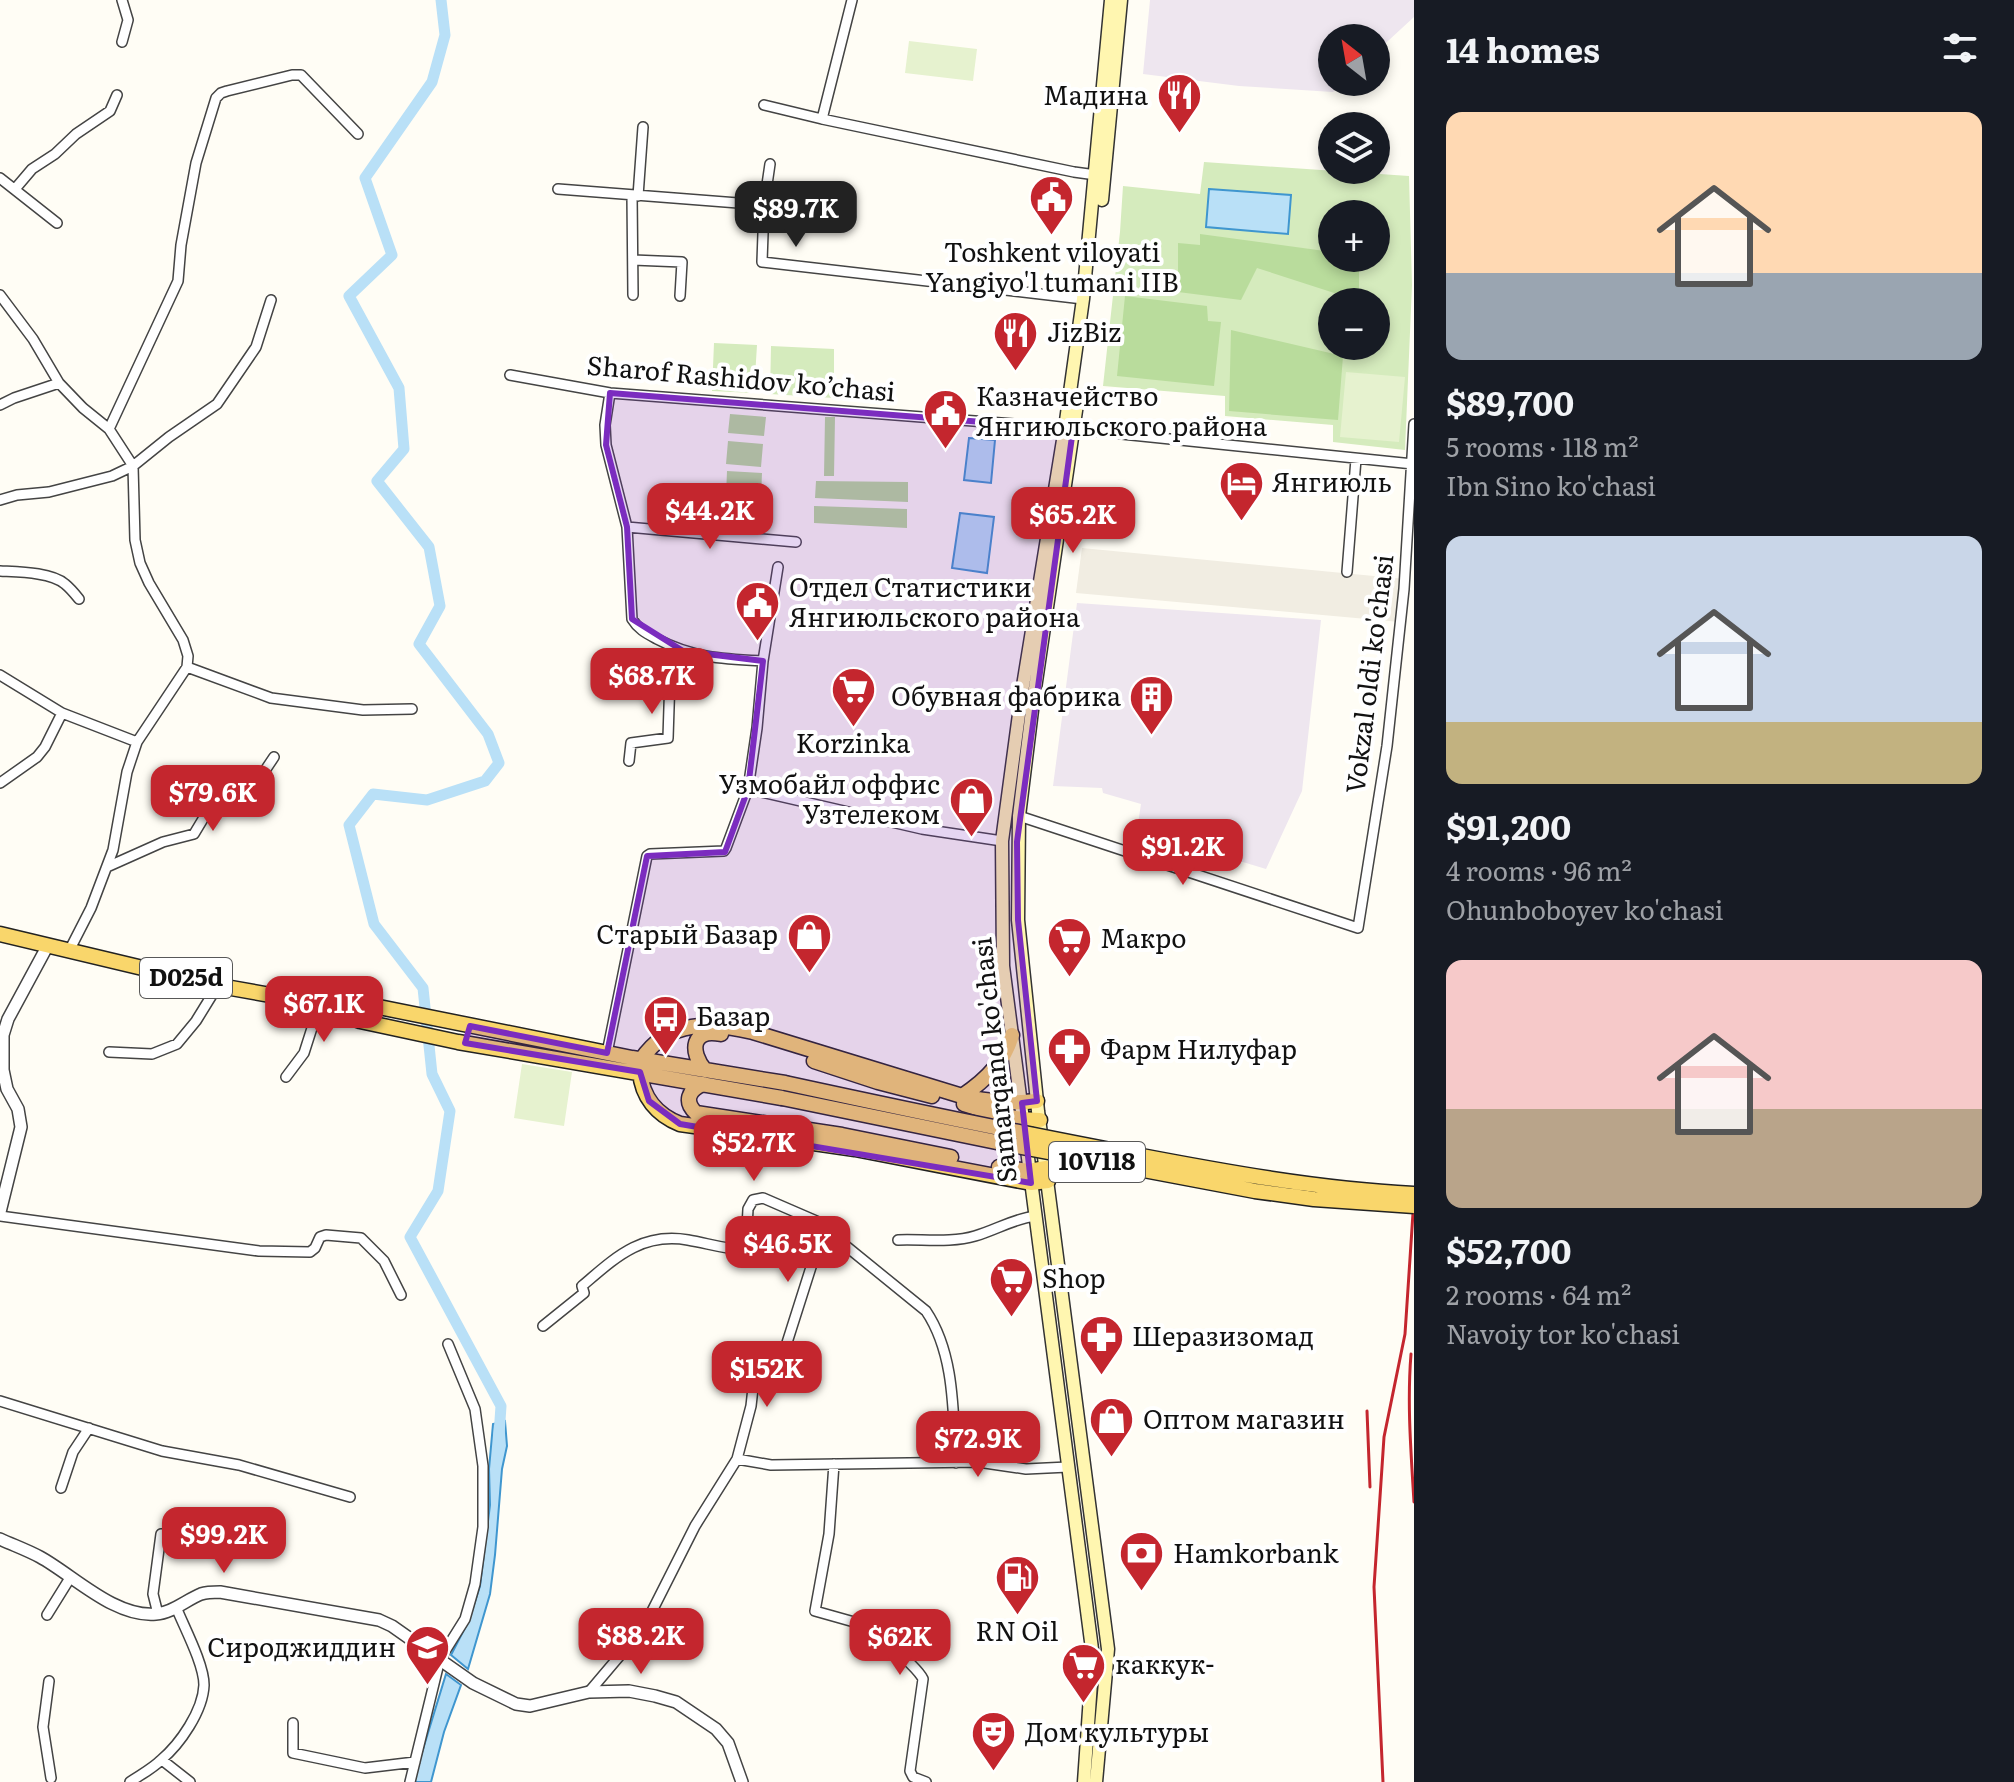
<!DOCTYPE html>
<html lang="en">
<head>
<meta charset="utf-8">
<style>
  :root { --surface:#171b24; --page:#20242c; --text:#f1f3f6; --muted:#9ea1a6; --accent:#c4262e }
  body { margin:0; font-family:Literata,serif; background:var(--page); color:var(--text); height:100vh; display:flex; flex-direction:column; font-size:30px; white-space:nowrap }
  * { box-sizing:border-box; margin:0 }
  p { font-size:26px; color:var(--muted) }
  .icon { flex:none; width:44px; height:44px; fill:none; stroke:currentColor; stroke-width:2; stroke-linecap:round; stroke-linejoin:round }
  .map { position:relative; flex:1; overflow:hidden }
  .panel { display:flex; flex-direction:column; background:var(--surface); width:600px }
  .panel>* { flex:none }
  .needle { width:52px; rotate:329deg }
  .tools { position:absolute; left:1318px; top:24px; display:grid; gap:16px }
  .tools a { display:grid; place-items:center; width:72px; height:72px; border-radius:50%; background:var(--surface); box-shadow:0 4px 12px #0003; font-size:40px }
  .price { position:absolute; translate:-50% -68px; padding:0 18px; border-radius:16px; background:var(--accent); color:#fff; font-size:26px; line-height:52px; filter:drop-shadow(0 2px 4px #0008) }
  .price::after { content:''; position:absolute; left:50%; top:48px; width:24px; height:18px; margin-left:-12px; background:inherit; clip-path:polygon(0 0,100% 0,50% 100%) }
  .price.selected { background:#222; color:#fff }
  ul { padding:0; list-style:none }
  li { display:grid; align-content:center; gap:16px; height:424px; padding:0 32px }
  li span { display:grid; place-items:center; height:248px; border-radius:16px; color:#555 }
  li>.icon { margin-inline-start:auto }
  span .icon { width:144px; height:144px; fill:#fffc; stroke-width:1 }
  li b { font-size:34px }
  h2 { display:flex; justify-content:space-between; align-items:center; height:96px; padding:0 32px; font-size:34px }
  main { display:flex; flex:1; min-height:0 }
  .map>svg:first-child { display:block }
</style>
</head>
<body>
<main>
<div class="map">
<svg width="1414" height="1782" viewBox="0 0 1414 1782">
  <rect width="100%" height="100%" fill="#fffdf5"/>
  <path fill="#eee6ef" d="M1150,0H1414V17L1376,52V38H1332V82H1344L1333,92L1239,86L1143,74Z
    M1077,603L1321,620L1302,791L1266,869L1137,830L1141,804L1103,793L1102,788L1053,786Z"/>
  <path fill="#d5ebbd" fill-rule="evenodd" d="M1204,162L1409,176L1412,285L1405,450L1333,442V425L1225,416V396L1103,386L1120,232L1123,186L1200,194ZM1332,214H1376V258H1332ZM1332,302H1376V346H1332Z
    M714,343L757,345L754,393L712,391Z
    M771,346L834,349V398L770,394Z"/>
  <path fill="#b9dc9c" d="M1200,234L1332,252V258H1359V301L1257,268L1241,300L1178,292V243L1200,245Z
    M1125,296L1207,306L1208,321L1221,322L1214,386L1117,376Z
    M1231,330L1343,356L1338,420L1229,411Z
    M730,414L766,417L764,436L728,433Z
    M825,417H835L834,476H824Z
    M728,441L763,444L761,467L726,464Z
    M727,471L762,473L760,522L725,520Z
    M816,481L908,482V502L815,498Z
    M814,506L907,509V528L814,523Z"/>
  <path fill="#e6f2cf" d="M909,41L977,49L973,81L905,73Z
    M1346,372L1405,377L1399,442L1340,437Z
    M522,1064L572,1072L564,1126L514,1118Z"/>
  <path fill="#f1ede2" d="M1082,548L1405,579L1400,622L1076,593Z"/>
  <path fill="#b9e0f7" stroke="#3f96cf" stroke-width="2" d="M1209,189L1291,195L1288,234L1206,227Z
    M969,438L995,440L991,483L964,480Z
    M960,513L994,517L987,573L952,568Z
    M505,1421L507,1446L502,1469L495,1555L490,1594L468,1669L451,1655L469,1620L480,1586L490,1505L489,1469L493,1424Z
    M446,1674L461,1685L444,1732L431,1782H413Z"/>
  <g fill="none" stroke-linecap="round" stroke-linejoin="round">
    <path stroke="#b9e0f7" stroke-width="11" d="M441,0L445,35L432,82L365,178L392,255L349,296L399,388L404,449L377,481L429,547L440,606L419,644L488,734L499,763L485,781L427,800L373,794L349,825L374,924L423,988L432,1074L450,1111L438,1191L410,1237L501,1406L499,1435"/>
    <defs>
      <path id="minor" d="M122,0L128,20L122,42
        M764,105L822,119L852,0
        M822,119L1074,172L1096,175
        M0,178L57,223
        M15,189L32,169L55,154L76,134L110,111L117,95
        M558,189L764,205L762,262L1083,299
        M632,195L633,295
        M638,196L643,127
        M764,205L770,164
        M633,260L682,262L680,296
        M0,295L33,339L59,383L83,408L109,429L133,466L135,540L140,563L149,583L183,640L188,656L187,667L137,742L127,772L113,850L91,908L69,951
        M510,375L610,393L1065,428
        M610,393L605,425L606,445L627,527L632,619C638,629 646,633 657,639C693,658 723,659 763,661L757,728L748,789
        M0,405L14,398L59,383
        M109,429L178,281L181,245L196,163L216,98L221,93L227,91L292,75H301L358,134
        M1073,429L1413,464
        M0,500L17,495L49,492L112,476L133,466L169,437L217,404L256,347L271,300
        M627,527L796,542
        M0,571C18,572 51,572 65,584C70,588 75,594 79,599
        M1347,572L1356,459
        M763,661L778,567
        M187,667L271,698L363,710L412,709
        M0,675L62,713L137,742
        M629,761L631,743L668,738L671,646
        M0,783L37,757L45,747L62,713
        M1019,816L1358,928L1387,746L1404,589L1414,424
        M107,867L163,842L194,834L215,799C246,801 251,806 268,778L264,772L274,757
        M109,1052L152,1054L177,1044L196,1021L212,995L214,985
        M607,1053L647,856L650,854L724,851L726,848L748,789L922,829L1002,841
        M286,1077L304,1053L312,1028L304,1001
        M0,1216L259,1251L310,1252L315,1248L320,1237L326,1235L361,1238L384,1261L401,1295
        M898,1240C922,1239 952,1243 975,1236C996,1230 1013,1219 1035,1216
        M543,1326L584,1293L582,1286C615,1258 641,1232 688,1240C706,1243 725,1249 744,1250L746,1246L748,1209L753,1200L763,1198L830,1227L841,1242L926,1311C955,1354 953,1413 956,1463
        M0,1401L162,1451L239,1465L350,1497
        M737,1459L771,1465L978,1462L1026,1469L1068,1467
        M834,1464L829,1534L815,1611L879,1629C893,1636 896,1647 906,1659C912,1666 919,1671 923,1679L910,1771L913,1777L926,1782
        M61,1488L73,1452L89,1428
        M158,1614L153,1594L161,1534
        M47,1615L70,1578
        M49,1681L43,1727L51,1778
        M589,1692L644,1627L695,1526L737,1459L751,1406L757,1352C766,1347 775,1353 785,1349L812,1264L824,1251L841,1242
        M293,1723V1753L365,1768L415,1762
        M162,1760L190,1782
        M130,1782C140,1775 152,1769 161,1760C180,1744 203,1711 204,1685C204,1664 184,1627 176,1607
        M410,1782L440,1659L465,1619L475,1584L483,1527V1466L475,1409L448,1344"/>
      <path id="tertiary" d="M0,1212L21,1127L18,1109L7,1089L3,1070V1035L8,1019L48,945
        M0,1539C13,1545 27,1550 40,1557C73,1575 115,1618 156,1614C172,1613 186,1600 201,1594C207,1592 214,1592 220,1592L379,1620L392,1626L473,1683L516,1704L530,1706L589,1692L629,1691L655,1696L676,1702L716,1729L728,1743L742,1782"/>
      <path id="secondary" d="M1102,200L1121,0
        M1078,397L1033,702L1019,816L1018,920L1038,1111L1108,1649L1096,1782
        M1084,1782L1091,1682L1092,1649L1003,966L1002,841L1022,692L1065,428L1083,299L1111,0"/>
      <path id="primary" d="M0,934L214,985L304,1001L360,1021L458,1042L782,1098
        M320,1002L364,1004L632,1058L785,1083
        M641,1060C668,1019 712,1022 753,1032L962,1096C988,1101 1011,1104 1037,1101
        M814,1061L878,1082L932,1096
        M705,1070C689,1051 692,1028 721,1034
        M640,1072C642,1097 657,1115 680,1124L855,1149L1031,1183L1048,1181
        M703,1084C688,1090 684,1102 696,1113L842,1135L951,1157
        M962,1096C985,1081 1005,1062 1012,1035
        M964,1104C989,1112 1013,1120 1040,1120
        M999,1167L1029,1171L1046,1168"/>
    </defs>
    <use href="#minor" stroke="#444" stroke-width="12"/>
    <use href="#tertiary" stroke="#444" stroke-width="14"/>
    <use href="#secondary" stroke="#333" stroke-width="15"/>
    <use href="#primary" stroke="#222" stroke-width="17"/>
    <use href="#minor" stroke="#fff" stroke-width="9"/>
    <use href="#tertiary" stroke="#fff" stroke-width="11"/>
    <use href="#secondary" stroke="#fff6b0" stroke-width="12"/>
    <use href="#primary" stroke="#f9d66b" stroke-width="14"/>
    <path stroke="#c4262e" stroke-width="3" d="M1411,1354C1407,1404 1411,1452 1414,1502
      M1367,1411L1370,1487
      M1383,1782L1374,1587L1384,1437L1405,1334L1414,1198"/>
    <defs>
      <path id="primary-bridge" d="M785,1083C900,1108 1015,1132 1131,1154C1225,1172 1318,1189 1414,1194
        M782,1098L1011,1145L1255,1191L1314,1199L1414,1206"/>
    </defs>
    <use href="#primary-bridge" stroke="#222" stroke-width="17" stroke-linecap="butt"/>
    <use href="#primary-bridge" stroke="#f9d66b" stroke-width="14"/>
  </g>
  <path fill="#7b2cbf" fill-opacity="0.2" stroke="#7b2cbf" stroke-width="6" stroke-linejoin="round" d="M610,393L1073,429L1017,842L1018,920L1037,1101L1022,1103L1031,1183L680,1124L649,1101L640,1072L465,1043L470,1026L607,1053L647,856L725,852L748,789L763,661L683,651L632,619L627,527L606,445Z"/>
  <defs>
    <symbol id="restaurant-pin" viewBox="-11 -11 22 30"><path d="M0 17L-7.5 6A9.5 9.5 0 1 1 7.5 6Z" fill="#c4262e" stroke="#fff"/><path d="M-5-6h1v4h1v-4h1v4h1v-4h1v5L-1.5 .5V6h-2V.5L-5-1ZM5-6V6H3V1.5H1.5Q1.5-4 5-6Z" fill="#fff"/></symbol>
    <symbol id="civic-pin" viewBox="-11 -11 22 30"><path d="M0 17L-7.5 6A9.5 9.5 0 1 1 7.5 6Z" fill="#c4262e" stroke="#fff"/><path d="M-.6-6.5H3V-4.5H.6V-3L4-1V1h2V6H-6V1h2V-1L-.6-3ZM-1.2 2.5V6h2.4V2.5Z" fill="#fff"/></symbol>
    <symbol id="hotel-pin" viewBox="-11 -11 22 30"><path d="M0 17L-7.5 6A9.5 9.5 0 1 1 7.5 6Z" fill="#c4262e" stroke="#fff"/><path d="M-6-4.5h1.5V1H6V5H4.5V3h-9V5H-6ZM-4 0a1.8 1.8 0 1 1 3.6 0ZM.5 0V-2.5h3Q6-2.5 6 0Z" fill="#fff"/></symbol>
    <symbol id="supermarket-pin" viewBox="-11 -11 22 30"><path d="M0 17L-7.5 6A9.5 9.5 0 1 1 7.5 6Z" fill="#c4262e" stroke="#fff"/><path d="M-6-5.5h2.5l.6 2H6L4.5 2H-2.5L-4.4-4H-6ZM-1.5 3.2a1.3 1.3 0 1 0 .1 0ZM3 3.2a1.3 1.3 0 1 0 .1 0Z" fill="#fff"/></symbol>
    <symbol id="building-pin" viewBox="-11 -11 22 30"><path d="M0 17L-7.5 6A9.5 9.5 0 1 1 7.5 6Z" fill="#c4262e" stroke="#fff"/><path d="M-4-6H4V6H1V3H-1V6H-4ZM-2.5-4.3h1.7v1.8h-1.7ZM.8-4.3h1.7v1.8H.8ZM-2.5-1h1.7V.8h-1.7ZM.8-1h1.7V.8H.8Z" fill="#fff"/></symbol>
    <symbol id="shop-pin" viewBox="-11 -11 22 30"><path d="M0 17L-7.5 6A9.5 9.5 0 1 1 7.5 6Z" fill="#c4262e" stroke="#fff"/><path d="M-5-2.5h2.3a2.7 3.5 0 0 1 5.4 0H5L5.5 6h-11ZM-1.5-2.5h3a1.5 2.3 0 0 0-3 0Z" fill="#fff"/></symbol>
    <symbol id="bus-pin" viewBox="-11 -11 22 30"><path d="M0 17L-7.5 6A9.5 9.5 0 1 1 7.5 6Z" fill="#c4262e" stroke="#fff"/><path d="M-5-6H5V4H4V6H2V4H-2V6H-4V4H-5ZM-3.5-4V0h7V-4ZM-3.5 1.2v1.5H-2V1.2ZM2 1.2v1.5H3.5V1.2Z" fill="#fff"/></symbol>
    <symbol id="pharmacy-pin" viewBox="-11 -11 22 30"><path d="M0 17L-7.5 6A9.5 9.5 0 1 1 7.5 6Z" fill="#c4262e" stroke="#fff"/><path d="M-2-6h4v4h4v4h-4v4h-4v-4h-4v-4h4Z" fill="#fff"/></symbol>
    <symbol id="bank-pin" viewBox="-11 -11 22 30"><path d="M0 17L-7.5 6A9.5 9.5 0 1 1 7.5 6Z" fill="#c4262e" stroke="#fff"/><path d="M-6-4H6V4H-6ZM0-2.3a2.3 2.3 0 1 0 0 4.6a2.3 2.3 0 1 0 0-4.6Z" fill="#fff"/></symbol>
    <symbol id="fuel-pin" viewBox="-11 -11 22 30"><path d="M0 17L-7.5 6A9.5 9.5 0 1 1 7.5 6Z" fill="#c4262e" stroke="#fff"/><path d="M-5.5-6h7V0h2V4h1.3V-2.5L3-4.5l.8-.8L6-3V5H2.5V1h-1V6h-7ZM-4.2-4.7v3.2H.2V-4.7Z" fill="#fff"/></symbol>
    <symbol id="school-pin" viewBox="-11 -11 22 30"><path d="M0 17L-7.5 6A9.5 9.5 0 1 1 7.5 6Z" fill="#c4262e" stroke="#fff"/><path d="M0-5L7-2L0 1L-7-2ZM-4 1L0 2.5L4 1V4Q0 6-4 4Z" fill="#fff"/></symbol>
    <symbol id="theatre-pin" viewBox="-11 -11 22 30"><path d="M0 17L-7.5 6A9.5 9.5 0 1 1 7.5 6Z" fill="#c4262e" stroke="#fff"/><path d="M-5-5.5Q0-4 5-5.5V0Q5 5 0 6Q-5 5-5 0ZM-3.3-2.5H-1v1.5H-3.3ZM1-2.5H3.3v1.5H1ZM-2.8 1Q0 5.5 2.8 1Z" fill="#fff"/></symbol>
  </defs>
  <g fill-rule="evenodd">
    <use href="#restaurant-pin" x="1154" y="70" width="51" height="69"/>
    <use href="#civic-pin" x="1026" y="172" width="51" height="69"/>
    <use href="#restaurant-pin" x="990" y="308" width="51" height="69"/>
    <use href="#civic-pin" x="920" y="386" width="51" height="69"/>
    <use href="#hotel-pin" x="1216" y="458" width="51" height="69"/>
    <use href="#civic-pin" x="732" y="578" width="51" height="69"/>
    <use href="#supermarket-pin" x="828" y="664" width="51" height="69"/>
    <use href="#building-pin" x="1126" y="672" width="51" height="69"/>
    <use href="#shop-pin" x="946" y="774" width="51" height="69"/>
    <use href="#shop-pin" x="784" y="910" width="51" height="69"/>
    <use href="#supermarket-pin" x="1044" y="914" width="51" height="69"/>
    <use href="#bus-pin" x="640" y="992" width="51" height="69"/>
    <use href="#pharmacy-pin" x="1044" y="1024" width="51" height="69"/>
    <use href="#supermarket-pin" x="986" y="1254" width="51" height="69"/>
    <use href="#pharmacy-pin" x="1076" y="1312" width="51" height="69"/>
    <use href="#shop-pin" x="1086" y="1394" width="51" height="69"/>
    <use href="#bank-pin" x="1116" y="1528" width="51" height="69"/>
    <use href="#fuel-pin" x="992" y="1552" width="51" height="69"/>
    <use href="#school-pin" x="402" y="1622" width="51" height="69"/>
    <use href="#supermarket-pin" x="1058" y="1640" width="51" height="69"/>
    <use href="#theatre-pin" x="968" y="1708" width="51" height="69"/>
  </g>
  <g text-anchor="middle" stroke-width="8" stroke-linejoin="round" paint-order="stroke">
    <g fill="#fff" stroke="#585858" stroke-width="2">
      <rect x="140" y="958" width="92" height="40" rx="6"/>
      <rect x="1049" y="1142" width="96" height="40" rx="6"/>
    </g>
    <g font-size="24" font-weight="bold" fill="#111">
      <text x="186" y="986">D025d</text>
      <text x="1097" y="1170">10V118</text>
    </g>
    <g font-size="26" fill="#111" stroke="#fff" text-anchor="start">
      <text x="1148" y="105" text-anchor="end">Мадина</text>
      <text x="1052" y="262" text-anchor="middle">Toshkent viloyati<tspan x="1052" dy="30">Yangiyo'l tumani IIB</tspan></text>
      <text x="1047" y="342">JizBiz</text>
      <text x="976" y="406">Казначейство<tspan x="976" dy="30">Янгиюльского района</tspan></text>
      <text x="1272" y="492">Янгиюль</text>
      <text x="789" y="597">Отдел Статистики<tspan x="789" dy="30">Янгиюльского района</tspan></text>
      <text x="1121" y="706" text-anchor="end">Обувная фабрика</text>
      <text x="853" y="753" text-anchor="middle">Korzinka</text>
      <text x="940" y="794" text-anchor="end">Узмобайл оффис<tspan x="940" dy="30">Узтелеком</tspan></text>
      <text x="778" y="944" text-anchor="end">Cтарый Базар</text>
      <text x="1100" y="948">Макро</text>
      <text x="696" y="1026">Базар</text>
      <text x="1100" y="1059">Фарм Нилуфар</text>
      <text x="1042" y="1288">Shop</text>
      <text x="1132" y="1346">Шеразизомад</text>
      <text x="1143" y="1429">Оптом магазин</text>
      <text x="1173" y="1563">Hamkorbank</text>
      <text x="1017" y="1641" text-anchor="middle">RN Oil</text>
      <text x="396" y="1657" text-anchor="end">Сироджиддин</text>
      <text x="1115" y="1674">каккук-</text>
      <text x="1025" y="1742">Дом культуры</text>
    </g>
    <g font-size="26" fill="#111" stroke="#fff">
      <text transform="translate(741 379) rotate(5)" y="9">Sharof Rashidov ko’chasi</text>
      <text transform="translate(1370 674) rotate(-83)" y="9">Vokzal oldi ko'chasi</text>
      <text transform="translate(995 1060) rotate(-96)" y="9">Samarqand ko'chasi</text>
    </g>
  </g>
</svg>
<div class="tools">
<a><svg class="needle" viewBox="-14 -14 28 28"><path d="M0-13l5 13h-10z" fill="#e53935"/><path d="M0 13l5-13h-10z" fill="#9ea1a6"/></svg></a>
<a><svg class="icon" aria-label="layers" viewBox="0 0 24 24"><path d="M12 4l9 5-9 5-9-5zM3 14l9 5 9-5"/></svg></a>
<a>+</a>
<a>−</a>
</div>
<b class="price selected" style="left:796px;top:249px">$89.7K</b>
<b class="price" style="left:710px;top:551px">$44.2K</b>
<b class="price" style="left:1073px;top:555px">$65.2K</b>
<b class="price" style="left:652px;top:716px">$68.7K</b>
<b class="price" style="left:213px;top:833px">$79.6K</b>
<b class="price" style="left:1183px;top:887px">$91.2K</b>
<b class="price" style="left:324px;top:1044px">$67.1K</b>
<b class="price" style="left:754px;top:1183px">$52.7K</b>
<b class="price" style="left:788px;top:1284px">$46.5K</b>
<b class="price" style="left:767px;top:1409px">$152K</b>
<b class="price" style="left:978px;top:1479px">$72.9K</b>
<b class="price" style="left:224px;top:1575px">$99.2K</b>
<b class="price" style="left:641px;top:1676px">$88.2K</b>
<b class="price" style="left:900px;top:1677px">$62K</b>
</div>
<section class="panel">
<h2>14 homes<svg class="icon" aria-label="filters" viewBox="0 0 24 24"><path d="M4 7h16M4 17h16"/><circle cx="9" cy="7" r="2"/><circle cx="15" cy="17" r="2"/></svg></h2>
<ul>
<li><span style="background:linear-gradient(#ffd9b3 65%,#9aa5b1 0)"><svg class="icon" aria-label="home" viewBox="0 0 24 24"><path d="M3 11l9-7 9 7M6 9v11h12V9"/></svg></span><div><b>$89,700</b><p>5 rooms · 118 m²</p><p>Ibn Sino ko'chasi</p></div></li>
<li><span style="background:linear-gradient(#c9d6e8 75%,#c2b280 0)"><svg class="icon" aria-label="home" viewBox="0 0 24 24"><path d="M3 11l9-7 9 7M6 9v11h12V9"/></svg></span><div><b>$91,200</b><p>4 rooms · 96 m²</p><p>Ohunboboyev ko'chasi</p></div></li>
<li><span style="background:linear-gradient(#f6c9c9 60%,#b9a48a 0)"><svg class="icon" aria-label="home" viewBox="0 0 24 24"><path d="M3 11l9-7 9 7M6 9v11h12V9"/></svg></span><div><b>$52,700</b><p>2 rooms · 64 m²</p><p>Navoiy tor ko'chasi</p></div></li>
</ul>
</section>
</main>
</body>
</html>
